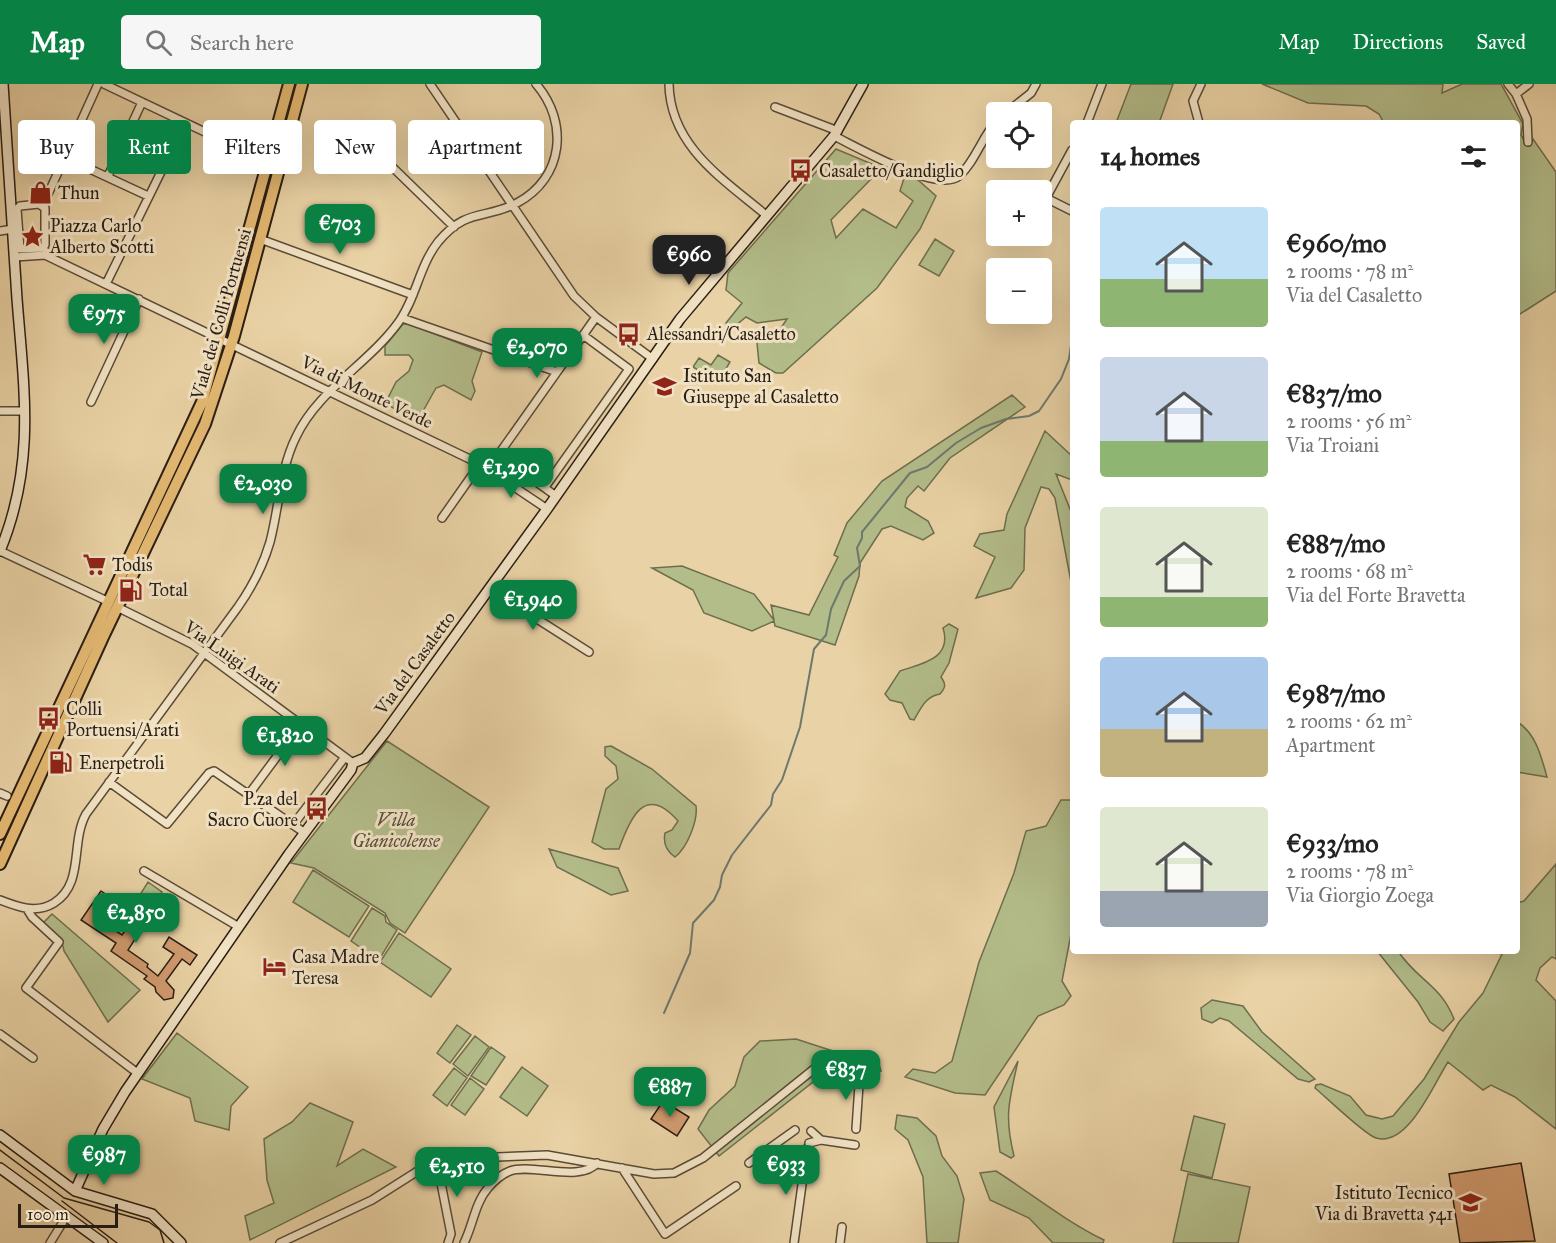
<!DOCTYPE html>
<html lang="en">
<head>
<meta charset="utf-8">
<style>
  :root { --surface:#fff; --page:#f6f6f6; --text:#222; --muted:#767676; --accent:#0b8043 }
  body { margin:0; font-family:"IM FELL Great Primer",serif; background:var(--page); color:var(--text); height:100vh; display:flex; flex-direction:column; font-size:22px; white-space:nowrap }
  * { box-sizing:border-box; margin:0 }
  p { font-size:20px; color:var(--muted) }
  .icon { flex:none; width:33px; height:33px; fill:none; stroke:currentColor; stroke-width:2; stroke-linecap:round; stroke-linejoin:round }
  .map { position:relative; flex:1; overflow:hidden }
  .details { position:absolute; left:1070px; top:36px; width:450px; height:834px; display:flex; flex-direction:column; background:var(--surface); border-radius:6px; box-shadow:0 6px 24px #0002 }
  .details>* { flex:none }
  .banner { position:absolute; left:18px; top:36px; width:570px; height:54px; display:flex; gap:12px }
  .tools { position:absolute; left:986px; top:18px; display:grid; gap:12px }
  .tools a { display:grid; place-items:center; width:66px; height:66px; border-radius:6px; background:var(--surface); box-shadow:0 6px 24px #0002; font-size:30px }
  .scale { position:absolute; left:18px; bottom:15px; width:100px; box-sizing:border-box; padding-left:6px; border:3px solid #2a1e14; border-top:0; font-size:16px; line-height:21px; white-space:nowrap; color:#2a1e14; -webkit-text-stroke:4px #f1e2c4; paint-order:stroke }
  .price { position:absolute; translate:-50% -51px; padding:0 14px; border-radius:12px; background:var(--accent); color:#fff; font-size:20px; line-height:39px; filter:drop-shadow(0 2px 3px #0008) }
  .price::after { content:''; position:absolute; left:50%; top:36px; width:18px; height:14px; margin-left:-9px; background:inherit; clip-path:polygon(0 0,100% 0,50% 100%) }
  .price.selected { background:#222; color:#fff }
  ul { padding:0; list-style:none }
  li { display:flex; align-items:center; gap:18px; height:150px; padding:0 30px }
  li span { display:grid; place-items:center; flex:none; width:168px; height:120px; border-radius:6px; color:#555 }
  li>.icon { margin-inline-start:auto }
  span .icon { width:72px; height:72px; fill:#fffc; stroke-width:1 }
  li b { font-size:26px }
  h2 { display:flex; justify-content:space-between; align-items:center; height:72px; padding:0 30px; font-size:26px }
  .chip { padding:0 21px; border-radius:6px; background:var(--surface); box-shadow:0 6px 24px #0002; font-size:21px; line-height:54px }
  .chip.selected { background:var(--accent); color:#fff }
  header { display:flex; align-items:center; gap:36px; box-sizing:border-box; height:84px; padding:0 30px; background:var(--accent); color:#fff }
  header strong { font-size:28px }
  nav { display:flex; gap:33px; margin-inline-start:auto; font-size:21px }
  .search { width:420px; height:54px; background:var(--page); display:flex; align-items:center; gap:15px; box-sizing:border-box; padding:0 21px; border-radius:6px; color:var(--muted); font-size:22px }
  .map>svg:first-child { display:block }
</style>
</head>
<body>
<header>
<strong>Map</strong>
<div class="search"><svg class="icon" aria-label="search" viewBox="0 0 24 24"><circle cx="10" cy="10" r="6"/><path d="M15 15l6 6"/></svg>Search here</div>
<nav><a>Map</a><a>Directions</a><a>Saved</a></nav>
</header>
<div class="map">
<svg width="1556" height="1159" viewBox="0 0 1556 1159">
  <rect width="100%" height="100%" fill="#e9d2a5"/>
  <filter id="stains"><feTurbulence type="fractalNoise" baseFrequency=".00333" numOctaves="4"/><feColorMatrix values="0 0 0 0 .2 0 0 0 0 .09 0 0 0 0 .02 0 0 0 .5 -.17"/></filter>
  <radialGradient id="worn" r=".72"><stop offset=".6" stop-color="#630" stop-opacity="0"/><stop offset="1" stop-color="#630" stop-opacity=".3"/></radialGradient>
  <path fill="#b3bd8a" stroke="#6e6e4f" stroke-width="1.5" d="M1131,0H1173L1159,39H1116Z
    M1262,0H1443L1442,9L1462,0H1501L1523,40L1521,51L1526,59L1533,55L1556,88V207L1517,232L1516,39H1384L1379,30L1366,22L1308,19Z
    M836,65L872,80L873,93L831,136L836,154L863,125L896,144L913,117L900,107L905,91L918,96L936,112L920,145L877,204L783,289H776L759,279L757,259L763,253L772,257L787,235L757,239L746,233L729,247L726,239L742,219L726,206L728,189Z
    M935,155L954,167L939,192L919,181Z
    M403,240H409L482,268L472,297L475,307L471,316L444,301L436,304L418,336L385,320L396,298L409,287L413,276L409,271H385V262Z
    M718,271L730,278L718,298L693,283L699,274L711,281Z
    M1012,311L1025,323L950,374L924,407L918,402L907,414L905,423L928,437L934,449L923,456L891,442L882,445L860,479L859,492L835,561L775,542L774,537L752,547L704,529L693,506L652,484L682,482L754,510L774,536L771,521L809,531L838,473L834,471L847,439L882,397Z
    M1045,347L1072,372V396L1056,390L1072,430V503L1055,414L1049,405L1041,403L1025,444L1024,486L1011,504L976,514L995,473L974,462L980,450L1004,446L1007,430Z
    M949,540L958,545L949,579L941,593C946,600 946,603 940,610C926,612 921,624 914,636L910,635L902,619L890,616L885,610L900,587C919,580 953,576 943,544Z
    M1516,637C1536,649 1541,672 1547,693L1517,688Z
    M387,657L489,723L405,849L390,839L385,829L314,784L291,779Z
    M611,662L652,685L696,722C698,737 687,764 675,773C666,767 663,759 665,749L672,746L678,737C645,699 630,734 619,765H604L592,758L606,705L618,695L616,682L605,672V663Z
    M1061,716H1072V845L1062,897L1071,912L1064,921L1038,932L985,1011L955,1009L905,993L913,985L935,989L952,977L979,878L1014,789L1026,747L1046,742Z
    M549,765L618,784L628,807L611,811L557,783Z
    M1556,780V875L1552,873L1540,884L1536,896L1556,917V1045L1515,1013L1491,1001L1483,1006L1448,978C1434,999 1408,1064 1376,1054C1365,1051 1327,1014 1315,1004L1316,1001L1321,1000L1350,1012L1366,1031L1382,1035L1393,1032L1424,995L1459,938L1483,909L1502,870L1490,867H1516L1517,819L1524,817Z
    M313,786L369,822L349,853L293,818Z
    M148,798L162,808L146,831L133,822Z
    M372,824L385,832L386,838L397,846L379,876L351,857Z
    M52,830L140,906L108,938L64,867L62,858L43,839Z
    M399,849L451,885L431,913L380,878Z
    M1377,867H1398C1417,896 1440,900 1454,935L1443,947L1430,938L1418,918Z
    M1212,916L1243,922L1262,948L1315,995L1309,998L1298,995L1229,937L1220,934L1212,939L1202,935L1201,924Z
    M457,941L471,951L450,979L437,969Z
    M177,949L248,1003L231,1022L229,1046L195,1037L190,1014L142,995Z
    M475,952L489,963L468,992L453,980Z
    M796,955L836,968H858L877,974L881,987C858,984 839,985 817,995L719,1072L698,1045L709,1026L735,1002L744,973L760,957Z
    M491,963L505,973L486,1001L471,992Z
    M1018,977C1009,1017 1004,1032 1014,1072L1011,1074L1000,1068L994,1023Z
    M522,983L548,1002L527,1032L500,1013Z
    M454,984L467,994L447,1022L433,1011Z
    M470,994L484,1005L465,1031L451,1021Z
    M310,1019L353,1038L337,1082L363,1065L396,1083L250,1156L245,1132L274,1119L267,1096L264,1055L292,1038Z
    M897,1031L917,1034L936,1052L942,1072L957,1092L964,1115L958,1159H927L923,1093L908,1056L895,1045Z
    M1194,1032L1225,1040L1212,1094L1181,1086Z
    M996,1087C1032,1110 1065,1137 1104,1156L1103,1159H1053L1029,1134L990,1116L980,1089Z
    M1188,1090L1250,1103L1238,1159H1173Z"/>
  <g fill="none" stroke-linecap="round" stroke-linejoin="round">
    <path stroke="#6d7970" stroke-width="2" d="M664,929L690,869L693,839L714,816L720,803L722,791L732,771L771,721L773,710L782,696L800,643L814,565L826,551L831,525L844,497L860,482L857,464L862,454V448L910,389L927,383L956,359L981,344L1006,335L1029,332L1039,327L1061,295L1069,275L1072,255"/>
  </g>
  <path fill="#d19b6f" stroke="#2a1e14" stroke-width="1.5" d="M101,807L125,823L119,832L107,823L99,836L122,851L136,831L146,838L128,866L148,880L147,883L158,892L174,870L163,863L169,853L197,871L190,881L182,875L166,897L174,906L173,914L164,916L156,908L155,903L144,895L147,892L111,867L116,859L81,836Z
    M663,1017L689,1033L677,1052L651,1035Z
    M1521,1079L1535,1157L1460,1159L1449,1090Z"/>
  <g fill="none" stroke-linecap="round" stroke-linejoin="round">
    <defs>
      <path id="street" d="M104,0L270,79
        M430,0L574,212L596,233L653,275
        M669,0C670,62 723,95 766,131
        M1508,0L1516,10L1527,35L1528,58
        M1516,10L1529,0
        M775,23L838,47
        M1007,28L1031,9L1036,0
        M1087,39L1102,0
        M1199,39L1193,17L1201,0
        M834,52C857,63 938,110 959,92C975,78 982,53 996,38
        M1072,66L1046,114L1072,127
        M64,73L148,112
        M382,73L454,143
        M108,92L142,18
        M44,119L98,0
        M39,120L45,124V161L42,164L20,165L17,125L20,122Z
        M0,147L13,145
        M260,155L413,211
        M45,171L480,380L547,425
        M15,173L45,171L47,168
        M106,200L185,39
        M402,234L557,288
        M91,318L139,215
        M0,327H24
        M499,371L556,412
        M489,384L596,233
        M545,403L629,285L583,251
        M442,434L480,380
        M0,467L107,517
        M490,505L589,568
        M117,523L192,560L353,679
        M109,698L167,740L209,689L214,687L305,749
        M0,709L7,712
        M249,710L301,640
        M293,741L345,673
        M144,787L239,843
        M0,816C18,823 36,830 54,819C85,799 70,759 86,730L238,523C252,503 263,482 270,458C279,424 280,385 296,353C317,307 368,280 398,239C416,215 419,182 438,158C467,123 485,136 517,119C564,94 569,38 536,0
        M27,825L32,833L59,858L26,904L136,988
        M0,950L33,974
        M811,1047L821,1056
        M809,1059L821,1056L855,1061
        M749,1079L795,1046
        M424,1083L440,1094L451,1150L448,1159
        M622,1084L665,1150L736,1102
        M50,1159L66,1133
        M280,1159L372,1116L432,1078L444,1075L547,1071L654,1090L674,1089L703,1074L814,985C828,978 850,971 860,986L856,1045
        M464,1159C473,1141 475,1119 488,1104C494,1097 502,1090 510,1087C531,1079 581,1099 597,1079
        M794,1159L807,1064
        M840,1159L842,1143"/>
      <path id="secondary" d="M0,467C36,380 24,305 17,215C12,143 8,72 3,0
        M0,1051L75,1107L152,1130L181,1159
        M0,1084L103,1159
        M75,1107L103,1045L125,1008L289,770L351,686L353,679L365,674L384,650L547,425L680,235L834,52L863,0"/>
      <path id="primary" d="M0,750L202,318L289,0
        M0,780L103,553L205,340L234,252L302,0"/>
    </defs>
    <use href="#street" stroke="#5a4b38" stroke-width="10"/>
    <use href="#secondary" stroke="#2a1e14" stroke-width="12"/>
    <use href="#primary" stroke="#2a1e14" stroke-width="14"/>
    <use href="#street" stroke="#f1e2c4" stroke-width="7"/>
    <use href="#secondary" stroke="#f1e2c4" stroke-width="9"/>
    <use href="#primary" stroke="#e4b972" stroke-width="10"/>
    <path stroke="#2a1e14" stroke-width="1.5" d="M0,1066L64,1114L149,1138L160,1146L164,1159
      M62,1117L117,1159"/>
  </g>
  <defs>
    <symbol id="bus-bare" viewBox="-9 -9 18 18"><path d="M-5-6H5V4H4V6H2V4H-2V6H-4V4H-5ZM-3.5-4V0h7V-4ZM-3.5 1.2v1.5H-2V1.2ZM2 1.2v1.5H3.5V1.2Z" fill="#8f2418" stroke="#f1e2c4" stroke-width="2.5" paint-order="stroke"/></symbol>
    <symbol id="shop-bare" viewBox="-9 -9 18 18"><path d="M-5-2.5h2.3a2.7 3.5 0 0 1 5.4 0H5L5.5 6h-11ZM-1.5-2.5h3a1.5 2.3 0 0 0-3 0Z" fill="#8f2418" stroke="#f1e2c4" stroke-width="2.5" paint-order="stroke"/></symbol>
    <symbol id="sight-bare" viewBox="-9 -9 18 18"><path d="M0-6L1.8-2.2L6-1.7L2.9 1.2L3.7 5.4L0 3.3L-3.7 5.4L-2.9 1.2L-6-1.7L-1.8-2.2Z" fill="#8f2418" stroke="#f1e2c4" stroke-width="2.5" paint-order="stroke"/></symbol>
    <symbol id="school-bare" viewBox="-9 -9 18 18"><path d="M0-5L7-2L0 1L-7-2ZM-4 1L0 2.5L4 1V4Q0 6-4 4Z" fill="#8f2418" stroke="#f1e2c4" stroke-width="2.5" paint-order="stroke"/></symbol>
    <symbol id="supermarket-bare" viewBox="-9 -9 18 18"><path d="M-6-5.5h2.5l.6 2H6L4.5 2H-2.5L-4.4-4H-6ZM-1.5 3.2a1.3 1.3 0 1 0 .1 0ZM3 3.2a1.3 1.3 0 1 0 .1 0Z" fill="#8f2418" stroke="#f1e2c4" stroke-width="2.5" paint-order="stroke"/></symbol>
    <symbol id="fuel-bare" viewBox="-9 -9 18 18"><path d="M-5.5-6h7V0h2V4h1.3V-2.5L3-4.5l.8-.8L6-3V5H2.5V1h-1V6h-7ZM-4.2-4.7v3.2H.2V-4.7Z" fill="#8f2418" stroke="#f1e2c4" stroke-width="2.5" paint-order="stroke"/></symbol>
    <symbol id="hotel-bare" viewBox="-9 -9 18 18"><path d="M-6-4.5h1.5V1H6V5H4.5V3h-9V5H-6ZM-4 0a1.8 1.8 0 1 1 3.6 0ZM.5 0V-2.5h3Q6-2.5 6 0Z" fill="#8f2418" stroke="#f1e2c4" stroke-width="2.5" paint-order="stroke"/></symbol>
  </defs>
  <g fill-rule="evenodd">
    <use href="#bus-bare" x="784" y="70" width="33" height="33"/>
    <use href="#shop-bare" x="24" y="92" width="33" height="33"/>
    <use href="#sight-bare" x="16" y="136" width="33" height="33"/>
    <use href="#bus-bare" x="612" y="234" width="33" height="33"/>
    <use href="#school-bare" x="648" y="286" width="33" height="33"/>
    <use href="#supermarket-bare" x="78" y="464" width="33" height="33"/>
    <use href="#fuel-bare" x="114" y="490" width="33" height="33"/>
    <use href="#bus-bare" x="32" y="618" width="33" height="33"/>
    <use href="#fuel-bare" x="44" y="662" width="33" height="33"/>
    <use href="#bus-bare" x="300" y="708" width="33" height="33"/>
    <use href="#hotel-bare" x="258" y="866" width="33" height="33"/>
    <use href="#school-bare" x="1454" y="1102" width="33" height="33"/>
  </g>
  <g text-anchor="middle" stroke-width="6" stroke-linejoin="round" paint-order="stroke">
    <g font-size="18" fill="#2a1e14" stroke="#f1e2c4" text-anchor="start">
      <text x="819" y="93">Casaletto/Gandiglio</text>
      <text x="58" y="115">Thun</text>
      <text x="50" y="148">Piazza Carlo<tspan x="50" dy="21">Alberto Scotti</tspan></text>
      <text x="647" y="256">Alessandri/Casaletto</text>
      <text x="683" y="298">Istituto San<tspan x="683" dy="21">Giuseppe al Casaletto</tspan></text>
      <text x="112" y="487">Todis</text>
      <text x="149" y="512">Total</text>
      <text x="66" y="631">Colli<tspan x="66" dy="21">Portuensi/Arati</tspan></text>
      <text x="79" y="685">Enerpetroli</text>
      <text x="298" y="721" text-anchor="end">P.za del<tspan x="298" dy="21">Sacro Cuore</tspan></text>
      <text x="292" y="879">Casa Madre<tspan x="292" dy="21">Teresa</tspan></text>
      <text x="1453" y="1115" text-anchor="end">Istituto Tecnico<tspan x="1453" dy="21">Via di Bravetta 541</tspan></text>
    </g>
    <g font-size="18" fill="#2a1e14" stroke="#f1e2c4">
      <text transform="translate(221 230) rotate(-74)" y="6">Viale dei Colli Portuensi</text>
      <text transform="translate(367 308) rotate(26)" y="6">Via di Monte Verde</text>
      <text transform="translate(232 573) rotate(35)" y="6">Via Luigi Arati</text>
      <text transform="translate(415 579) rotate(-54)" y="6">Via del Casaletto</text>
    </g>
    <g font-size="18" font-style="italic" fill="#534e37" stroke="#f1e2c4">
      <text x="396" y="742">Villa<tspan x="396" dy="21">Gianicolense</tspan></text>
    </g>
  </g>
  <rect width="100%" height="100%" filter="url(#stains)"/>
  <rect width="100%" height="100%" fill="url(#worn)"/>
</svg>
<div class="tools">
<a><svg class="icon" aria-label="locate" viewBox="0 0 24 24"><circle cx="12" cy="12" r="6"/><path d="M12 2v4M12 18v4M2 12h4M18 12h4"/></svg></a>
<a>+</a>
<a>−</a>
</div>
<div class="scale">100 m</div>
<b class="price" style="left:340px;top:171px">€703</b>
<b class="price selected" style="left:689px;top:202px">€960</b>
<b class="price" style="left:104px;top:261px">€975</b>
<b class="price" style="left:537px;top:295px">€2,070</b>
<b class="price" style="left:511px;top:415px">€1,290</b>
<b class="price" style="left:263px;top:431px">€2,030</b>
<b class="price" style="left:533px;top:547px">€1,940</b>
<b class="price" style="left:285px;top:683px">€1,820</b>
<b class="price" style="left:136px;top:860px">€2,850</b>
<b class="price" style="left:846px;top:1017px">€837</b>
<b class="price" style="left:670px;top:1034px">€887</b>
<b class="price" style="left:104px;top:1102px">€987</b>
<b class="price" style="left:786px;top:1112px">€933</b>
<b class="price" style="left:457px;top:1114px">€2,510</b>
<div class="banner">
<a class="chip">Buy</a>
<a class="chip selected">Rent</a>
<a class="chip">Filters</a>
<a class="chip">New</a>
<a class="chip">Apartment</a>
</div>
<section class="details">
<h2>14 homes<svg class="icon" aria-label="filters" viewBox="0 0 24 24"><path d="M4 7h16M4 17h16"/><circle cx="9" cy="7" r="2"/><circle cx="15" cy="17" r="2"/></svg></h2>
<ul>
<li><span style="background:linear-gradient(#bfe0f5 60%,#8fb573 0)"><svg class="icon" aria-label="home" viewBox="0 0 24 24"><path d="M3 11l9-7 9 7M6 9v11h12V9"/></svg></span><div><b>€960/mo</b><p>2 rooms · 78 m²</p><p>Via del Casaletto</p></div></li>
<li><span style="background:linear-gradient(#c9d6e8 70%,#8fb573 0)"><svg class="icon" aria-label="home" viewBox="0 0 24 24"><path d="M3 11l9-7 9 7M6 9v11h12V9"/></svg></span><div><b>€837/mo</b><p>2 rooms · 56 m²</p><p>Via Troiani</p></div></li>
<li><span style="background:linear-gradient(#dfe7d0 75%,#8fb573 0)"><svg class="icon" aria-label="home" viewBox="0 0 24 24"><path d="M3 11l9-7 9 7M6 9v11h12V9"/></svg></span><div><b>€887/mo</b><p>2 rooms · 68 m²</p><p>Via del Forte Bravetta</p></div></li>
<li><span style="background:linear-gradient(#a9c7e8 60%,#c2b280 0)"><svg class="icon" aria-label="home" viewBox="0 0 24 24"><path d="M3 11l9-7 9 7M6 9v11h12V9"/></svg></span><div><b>€987/mo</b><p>2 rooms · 62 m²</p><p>Apartment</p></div></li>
<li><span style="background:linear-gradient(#dfe7d0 70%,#9aa5b1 0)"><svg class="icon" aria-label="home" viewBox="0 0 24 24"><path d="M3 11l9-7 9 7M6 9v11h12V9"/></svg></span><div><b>€933/mo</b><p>2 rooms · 78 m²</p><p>Via Giorgio Zoega</p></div></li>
</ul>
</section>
</div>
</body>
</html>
